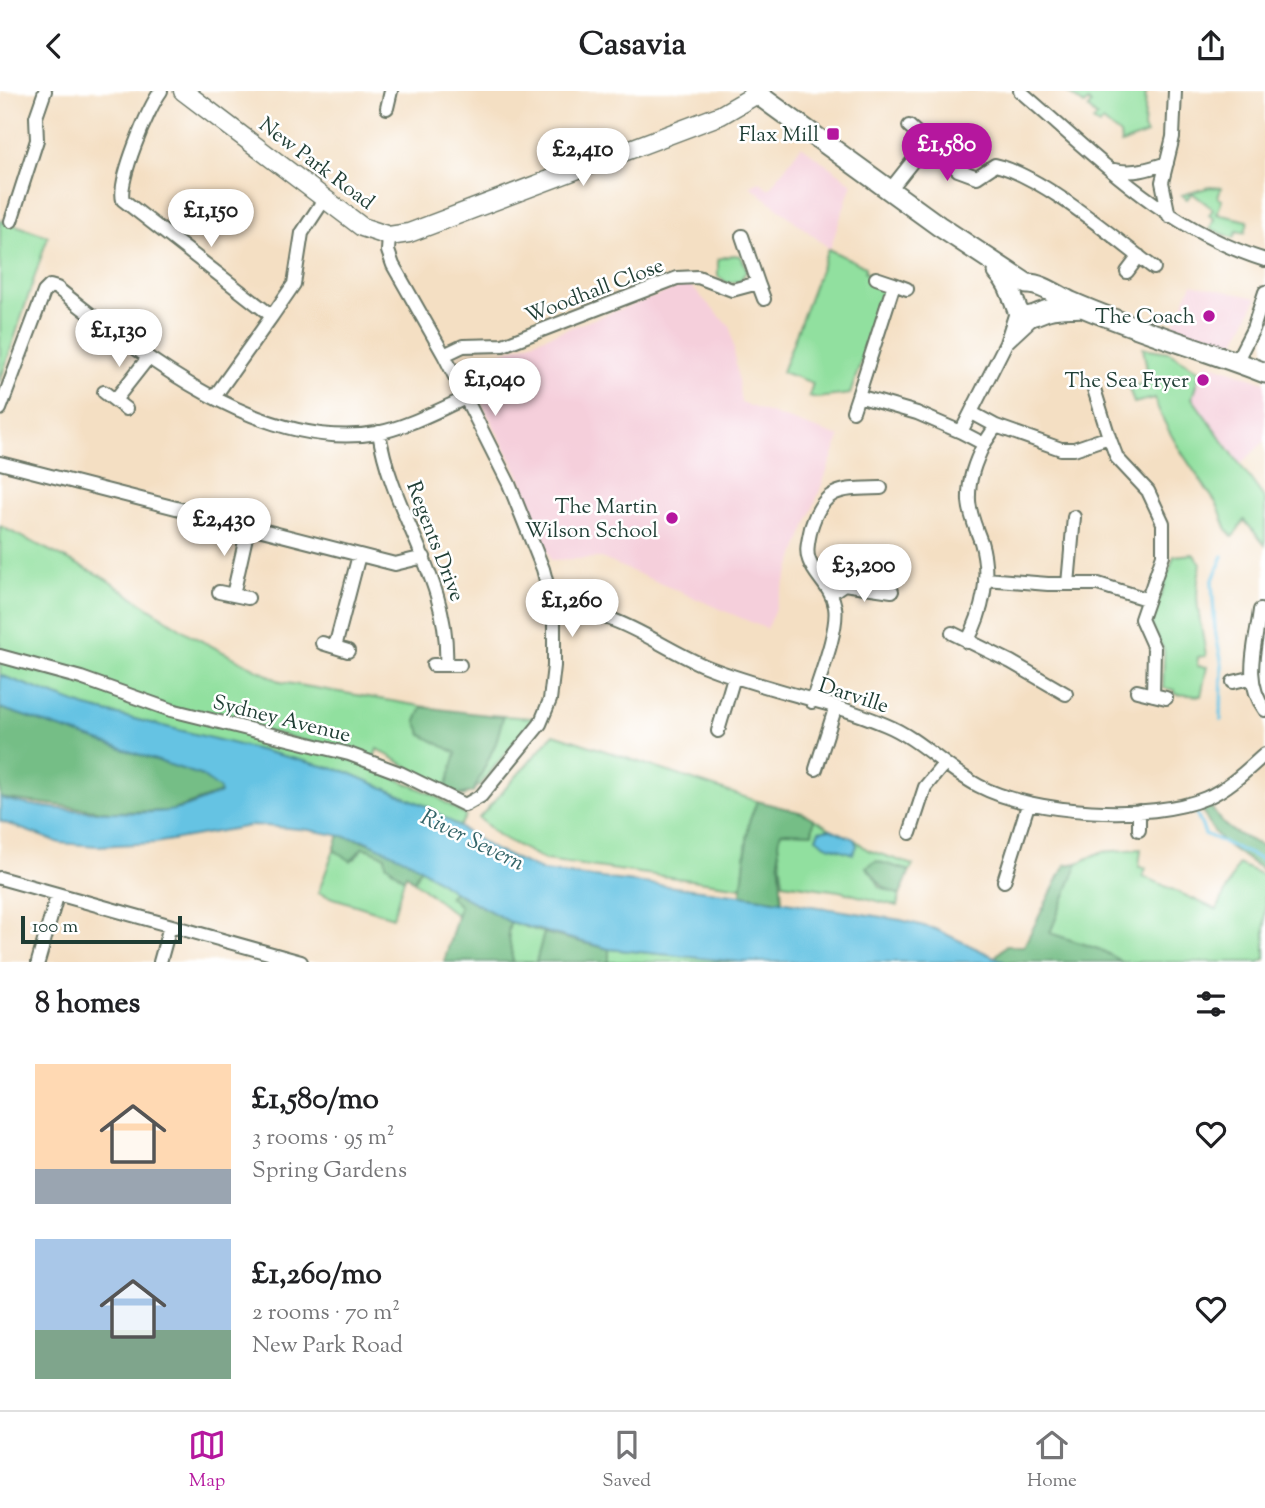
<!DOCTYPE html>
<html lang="en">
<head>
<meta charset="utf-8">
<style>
  :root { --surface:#fff; --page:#f2f2f2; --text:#202124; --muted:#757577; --line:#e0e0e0; --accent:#b5179e }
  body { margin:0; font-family:"Sorts Mill Goudy",serif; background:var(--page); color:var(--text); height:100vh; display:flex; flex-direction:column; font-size:26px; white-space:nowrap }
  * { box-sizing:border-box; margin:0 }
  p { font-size:23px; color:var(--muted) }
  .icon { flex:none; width:38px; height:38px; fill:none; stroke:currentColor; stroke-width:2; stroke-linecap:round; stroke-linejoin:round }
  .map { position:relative; height:871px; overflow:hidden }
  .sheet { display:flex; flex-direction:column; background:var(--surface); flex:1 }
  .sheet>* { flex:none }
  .scale { position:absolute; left:21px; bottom:18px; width:161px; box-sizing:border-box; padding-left:7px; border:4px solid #1f3d34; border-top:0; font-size:19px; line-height:24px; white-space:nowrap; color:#1f3d34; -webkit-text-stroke:5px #fff; paint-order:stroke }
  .price { position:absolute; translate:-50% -60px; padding:0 16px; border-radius:24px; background:#fff; color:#222; font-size:23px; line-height:46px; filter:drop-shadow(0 2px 4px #0008) }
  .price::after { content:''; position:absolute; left:50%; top:42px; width:21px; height:16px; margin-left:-10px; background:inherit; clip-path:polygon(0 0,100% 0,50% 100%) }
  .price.active { background:var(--accent); color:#fff }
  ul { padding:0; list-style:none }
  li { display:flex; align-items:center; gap:21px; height:175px; padding:0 35px }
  li span { display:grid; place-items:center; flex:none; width:196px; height:140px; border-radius:0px; color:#555 }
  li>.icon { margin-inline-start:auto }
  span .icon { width:84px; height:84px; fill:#fffc; stroke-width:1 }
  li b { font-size:30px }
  h2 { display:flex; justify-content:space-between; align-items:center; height:84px; padding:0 35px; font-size:30px }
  header { display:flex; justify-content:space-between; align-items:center; height:91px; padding:0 35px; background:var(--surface); font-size:32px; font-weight:700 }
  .dock { display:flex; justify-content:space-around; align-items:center; height:98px; border-top:2px solid var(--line); background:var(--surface); font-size:19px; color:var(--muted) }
  .dock a { display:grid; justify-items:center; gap:4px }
  .dock .active { color:var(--accent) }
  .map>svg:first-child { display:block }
</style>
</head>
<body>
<header><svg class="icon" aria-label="back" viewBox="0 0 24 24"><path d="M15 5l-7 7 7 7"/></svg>Casavia<svg class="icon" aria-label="share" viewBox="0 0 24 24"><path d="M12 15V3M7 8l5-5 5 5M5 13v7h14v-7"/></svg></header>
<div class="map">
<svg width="1265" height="871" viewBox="0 0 1265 871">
  <rect width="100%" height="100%" fill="#fff"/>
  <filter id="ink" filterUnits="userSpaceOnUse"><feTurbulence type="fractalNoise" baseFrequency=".0143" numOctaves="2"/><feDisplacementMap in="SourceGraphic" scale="14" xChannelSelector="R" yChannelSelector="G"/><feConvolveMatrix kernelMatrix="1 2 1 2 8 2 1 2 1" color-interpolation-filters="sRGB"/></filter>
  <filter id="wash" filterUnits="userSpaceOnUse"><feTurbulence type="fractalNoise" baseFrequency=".00686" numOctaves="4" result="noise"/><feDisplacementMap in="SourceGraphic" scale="28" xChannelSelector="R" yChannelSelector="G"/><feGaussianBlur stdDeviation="1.57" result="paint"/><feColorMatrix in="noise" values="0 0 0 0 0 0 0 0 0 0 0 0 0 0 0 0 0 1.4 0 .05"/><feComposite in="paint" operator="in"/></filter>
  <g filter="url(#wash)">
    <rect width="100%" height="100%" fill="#f4dfc3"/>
    <path fill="#f5cfdb" d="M801,55L852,92L830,158L750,95L759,90L769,98Z
      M689,193L731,237L741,312L840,346L767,538L601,467L551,469L521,388L463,276Z
      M1192,193L1257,207L1233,256L1172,237Z
      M1206,271L1265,291V350L1241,373L1192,307L1200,280Z"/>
    <path fill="#91e09f" stroke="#588e6a" stroke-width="2" d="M1066,0H1146L1144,38L1147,43L1121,53L1120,44L1103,30L1099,34L1093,30L1097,26L1088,17L1091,13L1088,10L1084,14Z
      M1210,96L1221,97L1218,107L1222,109L1217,123L1248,130L1245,142L1237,140L1234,147L1210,138L1214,128L1209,124L1213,118L1192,102L1187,108L1182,104Z
      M0,129L48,145L0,291Z
      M828,158L866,176L865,182L870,183L868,190L881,196L884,201L850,303L817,307L809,305L813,292L782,281Z
      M733,164L741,165L747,179L740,190L727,192L718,185V168Z
      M1143,257L1169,261L1200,280L1192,307L1265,408V454L1244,429L1233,446C1222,436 1224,424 1216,412C1192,376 1169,348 1154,307L1134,312L1129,297L1149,290Z
      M0,435L101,485L192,545L281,591L461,622L534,627L480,694L464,705L457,704L377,658L374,667L172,617L0,560Z
      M1193,463L1201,472C1192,513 1201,527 1206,565L1198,566L1197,575L1207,576L1201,605L1175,603V599L1163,597L1164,560L1151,534L1174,465Z
      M0,570L356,670L434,704L466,725L459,736L428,716L347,681L86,616L0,584Z
      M554,643L757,710L749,731L742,796L545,769L499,745L479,727Z
      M814,728L831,738L819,740L816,746L826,754L857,755L854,748L868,759L913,774L910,780L876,770L870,779L880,796L900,804L897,815L839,800L783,792L778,751L781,740L812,742Z
      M363,756L386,765V773L404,788L393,826L318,802L334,759L355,768Z
      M1141,758L1139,776L1146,777L1143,785L1217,819L1238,773L1265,785V868L1259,871H1122L1101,859L1050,842L1078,772L1101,761Z
      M420,777L455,801L449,805L460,815L456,824L414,790Z
      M510,831L544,842L536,871H513L508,841Z
      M609,858L740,871H609Z"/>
    <path fill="#74be86" stroke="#4a7e5d" stroke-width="2" d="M422,616L503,626L496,652L473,701L457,704L446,697L456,662L422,644L416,630Z
      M0,617L200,684L220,697V702L170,720L111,721L0,707Z
      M757,710L803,722L814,728L812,742L781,741L778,751L782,810L741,804L749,731Z
      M1210,713C1221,739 1241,745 1265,756V780C1237,760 1214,753 1202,717Z
      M339,744C367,750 397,760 420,777L414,790L406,783L404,788L386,773L385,765L363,756L351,770L334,759Z
      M876,770L910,780L900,804C875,794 882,792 866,776Z
      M1078,772L1050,842L1101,859L1122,871H1005L995,866L1006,855H1024L1065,774Z
      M455,801L510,831L508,841L513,871H444L460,815L449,805Z
      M544,842L609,858V871H536Z"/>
    <path fill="#65c3e3" stroke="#42808c" stroke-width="2" d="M0,584L86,616L347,681L428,716L495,759L543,780L741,804L901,829L935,838L1005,871H740L609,858L510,831L455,801L413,772L364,749L309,739L255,734L155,752L97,755L60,752L0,730V707C43,720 124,724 168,720C185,718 204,709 220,702V698L200,684L0,617Z
      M831,738L854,748L857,755L853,763L826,754L816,747L819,740Z"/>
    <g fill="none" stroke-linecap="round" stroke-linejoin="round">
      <path stroke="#65c3e3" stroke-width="3.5" d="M1221,629L1222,573L1215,540L1212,491L1223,465
        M1197,723L1205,743L1265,770"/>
    </g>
  </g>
  <g filter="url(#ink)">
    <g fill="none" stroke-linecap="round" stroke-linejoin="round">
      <defs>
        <path id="street" d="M161,0C148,17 117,91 123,109L272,225L294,193L302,142L325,107
          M1020,0C1098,67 1165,138 1265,169
          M387,17L391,0
          M909,35L958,79L977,86L995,74C1043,85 1114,147 1154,177
          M1114,79C1134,83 1149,78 1167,72
          M889,100L927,52
          M1169,125L1162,91L1173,46L1175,0
          M11,130L37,49L36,26L45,0
          M1127,181L1139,165
          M876,187L894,193
          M758,192L764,208
          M907,198L894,193L858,305L917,322L961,341
          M1006,252L1034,226
          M444,264L463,255L503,254L677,187L698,186L732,199L758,192L742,145
          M1236,271L1253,238L1265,201
          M104,301L126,318
          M215,305L272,225
          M115,309L148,267
          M0,318L44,201L50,195L57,197C141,264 262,362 377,342C408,336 438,319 466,307
          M853,320L858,305
          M972,322L996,335L984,353
          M996,335L1061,358H1074L1109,346L1094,298
          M379,341C391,423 451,489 446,574
          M1109,346L1117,367L1148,400L1163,432V464L1141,528L1154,557L1153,604
          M0,372L395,473L424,466
          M985,488L1048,493H1098L1146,508
          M1068,493L1074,426
          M219,501L248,507
          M831,502L844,493L892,500
          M233,504L248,437
          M1260,519C1256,554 1242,588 1265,619
          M554,520C613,515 653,553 705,575C764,599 828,609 886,634C920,648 946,678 979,695C1032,723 1150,731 1206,707C1229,697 1247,679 1265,663
          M952,542L1011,571L1066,603
          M967,551C983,521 991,485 981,451C976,437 970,425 969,410C968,389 975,371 984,353L961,341L1006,252L1017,218
          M322,552L348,560
          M335,556L359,464
          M0,565L81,587L171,619L349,663L400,682L465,714L481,705L540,633L550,609L554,575V520L543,478L509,393L444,264L393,174L388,160L389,145
          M433,574H460
          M1233,591L1250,587
          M1137,600L1166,607
          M812,611C819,588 839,538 835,516C832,497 815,486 809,469C805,460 809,447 811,437C824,395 842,398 881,397
          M718,640L734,586
          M816,678L835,618
          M1139,720V739
          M910,742L925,696L944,673
          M0,787L301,871
          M1004,790L1028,714
          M38,871L57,805
          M160,871L170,835"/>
        <path id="secondary" d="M183,0L362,136L389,145L409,142L721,24L757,3"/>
        <path id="primary" d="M753,0L939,135L1027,193C1041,192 1058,205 1071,211C1134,239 1201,257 1265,282
          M998,181C1008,191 1011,202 1016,215C1022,234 1037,222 1048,219C1059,216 1071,217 1082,216"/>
      </defs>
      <use href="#street" stroke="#6a7666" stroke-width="16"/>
      <use href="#secondary" stroke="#6a7666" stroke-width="21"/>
      <use href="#primary" stroke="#6a7666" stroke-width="23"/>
      <use href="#street" stroke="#fff" stroke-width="12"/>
      <use href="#secondary" stroke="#fff" stroke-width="18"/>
      <use href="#primary" stroke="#fff" stroke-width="19"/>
    </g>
  </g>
  <g fill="#b5179e" stroke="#fff" stroke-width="2.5">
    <rect x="826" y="36" width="14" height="14" rx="3.5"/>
    <circle cx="1209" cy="225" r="7"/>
    <circle cx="1203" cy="289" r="7"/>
    <circle cx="672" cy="427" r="7"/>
  </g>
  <g text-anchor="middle" stroke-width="5" stroke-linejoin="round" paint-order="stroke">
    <g font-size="21" fill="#1f3d34" stroke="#fff" text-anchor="end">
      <text x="819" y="50">Flax Mill</text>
      <text x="1195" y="232">The Coach</text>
      <text x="1189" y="296">The Sea Fryer</text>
      <text x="658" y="422">The Martin<tspan x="658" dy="24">Wilson School</tspan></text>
    </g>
    <g font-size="21" fill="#1f3d34" stroke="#fff">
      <text transform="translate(317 72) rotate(37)" y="7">New Park Road</text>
      <text transform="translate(594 199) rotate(-21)" y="7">Woodhall Close</text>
      <text transform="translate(436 450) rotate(69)" y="7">Regents Drive</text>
      <text transform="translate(854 604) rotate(18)" y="7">Darville</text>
      <text transform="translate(282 627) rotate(14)" y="7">Sydney Avenue</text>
    </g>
    <g font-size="23" font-style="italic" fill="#346569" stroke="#fff">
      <text transform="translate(473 748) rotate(26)" y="8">River Severn</text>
    </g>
  </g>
</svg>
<div class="scale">100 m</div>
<b class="price active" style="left:947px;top:92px">£1,580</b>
<b class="price" style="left:583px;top:97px">£2,410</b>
<b class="price" style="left:211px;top:158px">£1,150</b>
<b class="price" style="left:119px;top:278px">£1,130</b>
<b class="price" style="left:495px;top:327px">£1,040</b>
<b class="price" style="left:224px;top:467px">£2,430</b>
<b class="price" style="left:864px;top:513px">£3,200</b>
<b class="price" style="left:572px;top:548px">£1,260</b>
</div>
<section class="sheet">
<h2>8 homes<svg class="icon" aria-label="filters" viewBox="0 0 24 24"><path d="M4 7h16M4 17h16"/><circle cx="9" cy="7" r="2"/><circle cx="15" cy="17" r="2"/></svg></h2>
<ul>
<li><span style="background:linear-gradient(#ffd9b3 75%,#9aa5b1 0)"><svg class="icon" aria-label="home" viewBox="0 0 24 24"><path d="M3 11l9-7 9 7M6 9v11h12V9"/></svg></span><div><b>£1,580/mo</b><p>3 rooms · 95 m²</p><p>Spring Gardens</p></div><svg class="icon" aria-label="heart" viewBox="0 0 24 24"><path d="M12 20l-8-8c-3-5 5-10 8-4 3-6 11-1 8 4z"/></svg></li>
<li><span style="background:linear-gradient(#a9c7e8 65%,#7fa58c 0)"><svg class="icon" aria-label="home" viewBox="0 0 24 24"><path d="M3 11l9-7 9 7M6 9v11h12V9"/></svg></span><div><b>£1,260/mo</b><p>2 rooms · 70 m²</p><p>New Park Road</p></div><svg class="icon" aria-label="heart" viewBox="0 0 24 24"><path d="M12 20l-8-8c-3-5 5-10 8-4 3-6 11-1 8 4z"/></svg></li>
</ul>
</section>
<nav class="dock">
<a class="active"><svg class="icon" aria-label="map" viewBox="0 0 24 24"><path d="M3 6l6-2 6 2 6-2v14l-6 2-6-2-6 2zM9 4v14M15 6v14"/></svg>Map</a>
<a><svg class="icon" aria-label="saved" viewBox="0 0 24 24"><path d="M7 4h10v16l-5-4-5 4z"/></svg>Saved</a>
<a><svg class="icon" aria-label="home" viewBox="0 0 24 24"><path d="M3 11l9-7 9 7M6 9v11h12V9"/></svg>Home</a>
</nav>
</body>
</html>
